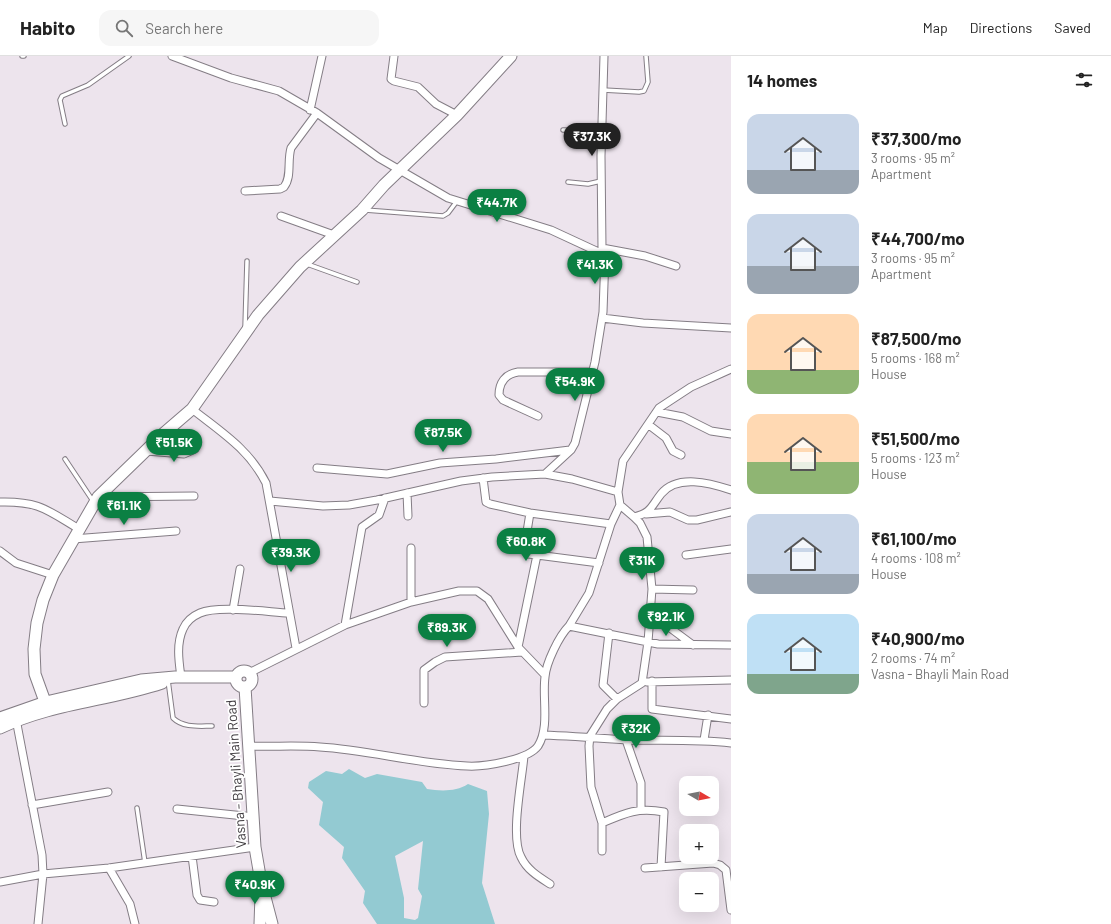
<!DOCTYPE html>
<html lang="en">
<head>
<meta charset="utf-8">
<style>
  :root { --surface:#fff; --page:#f6f6f6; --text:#222; --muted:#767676; --line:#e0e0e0; --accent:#0b8043 }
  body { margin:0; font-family:Barlow,sans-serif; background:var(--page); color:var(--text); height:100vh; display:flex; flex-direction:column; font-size:15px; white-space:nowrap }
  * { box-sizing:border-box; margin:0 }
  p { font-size:13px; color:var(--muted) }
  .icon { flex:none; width:22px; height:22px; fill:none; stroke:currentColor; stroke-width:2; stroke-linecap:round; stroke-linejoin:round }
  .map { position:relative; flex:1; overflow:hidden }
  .drawer { display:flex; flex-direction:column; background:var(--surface); width:380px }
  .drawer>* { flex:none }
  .needle { width:26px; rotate:100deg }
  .controls { position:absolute; left:679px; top:720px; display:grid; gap:8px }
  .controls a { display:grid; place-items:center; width:40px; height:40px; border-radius:8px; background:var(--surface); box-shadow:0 4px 16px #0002; font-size:20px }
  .price { position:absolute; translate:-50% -34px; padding:0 9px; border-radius:14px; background:var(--accent); color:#fff; font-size:13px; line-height:26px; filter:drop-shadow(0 1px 2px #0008) }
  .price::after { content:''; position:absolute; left:50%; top:24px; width:12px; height:9px; margin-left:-6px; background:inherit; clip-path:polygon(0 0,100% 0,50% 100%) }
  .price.active { background:#222; color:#fff }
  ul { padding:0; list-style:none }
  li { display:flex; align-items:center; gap:12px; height:100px; padding:0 16px }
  li span { display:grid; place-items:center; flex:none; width:112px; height:80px; border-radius:12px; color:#555 }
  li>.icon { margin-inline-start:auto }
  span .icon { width:48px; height:48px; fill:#fffc; stroke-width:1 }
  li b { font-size:17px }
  h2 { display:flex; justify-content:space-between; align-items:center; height:48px; padding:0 16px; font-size:17px }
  header { display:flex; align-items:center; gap:24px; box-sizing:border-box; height:56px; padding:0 20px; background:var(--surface); border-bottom:1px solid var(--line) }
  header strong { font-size:19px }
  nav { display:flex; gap:22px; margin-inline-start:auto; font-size:14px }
  .search { width:280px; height:36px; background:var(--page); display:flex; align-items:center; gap:10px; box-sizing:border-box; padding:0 14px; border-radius:12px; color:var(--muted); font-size:15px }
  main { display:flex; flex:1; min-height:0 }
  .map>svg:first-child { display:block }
</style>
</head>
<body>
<header>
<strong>Habito</strong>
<div class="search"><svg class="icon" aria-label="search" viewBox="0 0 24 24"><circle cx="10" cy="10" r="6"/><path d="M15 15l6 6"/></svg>Search here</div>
<nav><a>Map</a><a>Directions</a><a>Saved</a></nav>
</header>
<main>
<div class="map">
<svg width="731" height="868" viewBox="0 0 731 868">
  <rect width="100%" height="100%" fill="#ede4ed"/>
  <path fill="#93cad2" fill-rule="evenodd" d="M349,713L365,722L377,718L422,726L427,733C440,735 456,736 468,728L487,735L489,758L482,827L495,868H377L363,847L365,835L342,802L344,791L319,769L323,746L308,732L309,726L326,715L342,718ZM423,785L418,833L422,840L418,862L415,864L404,862V842L395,800Z"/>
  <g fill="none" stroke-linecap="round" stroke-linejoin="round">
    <defs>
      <path id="lane" d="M22,0H24
        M603,34L639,36L644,35L648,26L646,0
        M65,68L60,44L62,40L88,29L129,0
        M563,74L602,75
        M568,126L588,128L601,125
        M365,154L443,160L448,157L457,145
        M307,208L357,226
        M245,272L247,205
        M65,403L93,445
        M168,624L173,662C183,672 199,670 212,670
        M137,752L145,807"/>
      <path id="street" d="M172,0L231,22L279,35L317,57L379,102L448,142L551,174L605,199
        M394,0L391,23L394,25L418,31L436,48L457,59
        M310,54L322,0
        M245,135L280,133L284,131C292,121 287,105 291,92L317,57
        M281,160L334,179
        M602,192L645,200L676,210
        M602,262L643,267L731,272
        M192,353C221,376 249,393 266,427L296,592
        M657,356L683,361L711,375L731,378
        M538,360L503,344L499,339C499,327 505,318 518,316H593
        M649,369L666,382L673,395L681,399
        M146,395L184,398L195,393
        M317,412L387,418L440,407L496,403L570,394
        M545,418L571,394L575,387L595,306L603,256L605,199L602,192L601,100L604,0
        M483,422L486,446L490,448L530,457L611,468
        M618,436L623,405L659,352L691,331L731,313
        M407,437L408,460
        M98,441L194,440
        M270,445L323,450L349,449L377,444L461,425L492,421L545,418L572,423L618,436L620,449L611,468L589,537L569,570
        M0,446C39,445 47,454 79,473
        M620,449L634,461C652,456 650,452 661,438C677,418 710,427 731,434
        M530,457L524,494L528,498L537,499
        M646,458L670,456L688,464H697L731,456
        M73,483L176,475
        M0,495L16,507L53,519
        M686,499L731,493
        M652,533L693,534
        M411,546V492
        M233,554L240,513
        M650,557L693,589
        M345,569L362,471L379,459L385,442
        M609,577L603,629L617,643
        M518,591L537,499L599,507
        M249,617L345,569L411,546L459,535H477L488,543L518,591L545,619
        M181,621C179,606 176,588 183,573C186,566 193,560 200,557C218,549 268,556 289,557
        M652,625V653L731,663
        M647,626L731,624
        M424,647V614L435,606L445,601L522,596
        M16,663L42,799L43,818L109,812L255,791
        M543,679C571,680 598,682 626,684C661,685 696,683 731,687
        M626,684L641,727V754
        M704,684L708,659
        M250,690C273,691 296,689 320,691C369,694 417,708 467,710C484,711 528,704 538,690C550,671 542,642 545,621C546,607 559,580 569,570L658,588L731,589
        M524,700C522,724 510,781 521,801C527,814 539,821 550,828
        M32,749L108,736
        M177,753L254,761
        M602,767C625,757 638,751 664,756L661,811
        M602,795V767L591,731L589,690L590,680L607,653L617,643L642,627L648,586L652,533L647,481L640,467L634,461
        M192,800L197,839L200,844L214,846
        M109,812L130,848L135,868
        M645,812L713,807L720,809L726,814L731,854
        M0,826L43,818L38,868"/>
      <path id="secondary" d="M236 623a8 8 0 1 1 16 0a8 8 0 1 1-16 0Z
        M245,631L255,791L261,826L272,868
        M48,654L35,618L34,593L37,567L43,544L53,519L98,441L163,378L192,353L258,259L300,211L362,154L384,129L457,59L511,0
        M0,662L46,646L141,624L175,621H236
        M0,672C52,647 108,645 162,627
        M260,868L261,839"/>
    </defs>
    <use href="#lane" stroke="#847d85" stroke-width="5.5"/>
    <use href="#street" stroke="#847d85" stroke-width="9"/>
    <use href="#secondary" stroke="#847d85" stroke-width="13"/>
    <use href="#lane" stroke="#fff" stroke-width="3.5"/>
    <use href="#street" stroke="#fff" stroke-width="7"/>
    <use href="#secondary" stroke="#fff" stroke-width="11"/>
  </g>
  <g text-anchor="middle" stroke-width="3.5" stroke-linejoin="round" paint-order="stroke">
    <g font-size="14" fill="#3f3b3f" stroke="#fff">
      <text transform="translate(236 718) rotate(-94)" y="5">Vasna - Bhayli Main Road</text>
    </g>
  </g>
</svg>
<div class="controls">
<a><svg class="needle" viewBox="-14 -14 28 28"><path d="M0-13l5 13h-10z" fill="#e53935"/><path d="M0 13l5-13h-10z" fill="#767676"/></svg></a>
<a>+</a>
<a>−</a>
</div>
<b class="price active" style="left:592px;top:101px">₹37.3K</b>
<b class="price" style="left:497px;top:167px">₹44.7K</b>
<b class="price" style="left:595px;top:229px">₹41.3K</b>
<b class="price" style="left:575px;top:346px">₹54.9K</b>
<b class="price" style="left:443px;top:397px">₹87.5K</b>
<b class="price" style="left:174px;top:407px">₹51.5K</b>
<b class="price" style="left:124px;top:470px">₹61.1K</b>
<b class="price" style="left:526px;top:506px">₹60.8K</b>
<b class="price" style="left:291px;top:517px">₹39.3K</b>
<b class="price" style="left:642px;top:525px">₹31K</b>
<b class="price" style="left:666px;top:581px">₹92.1K</b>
<b class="price" style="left:447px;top:592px">₹89.3K</b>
<b class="price" style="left:636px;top:693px">₹32K</b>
<b class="price" style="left:255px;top:849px">₹40.9K</b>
</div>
<section class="drawer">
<h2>14 homes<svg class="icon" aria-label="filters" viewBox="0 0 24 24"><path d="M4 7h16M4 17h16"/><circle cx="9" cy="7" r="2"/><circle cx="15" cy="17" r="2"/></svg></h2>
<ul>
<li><span style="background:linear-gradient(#c9d6e8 70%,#9aa5b1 0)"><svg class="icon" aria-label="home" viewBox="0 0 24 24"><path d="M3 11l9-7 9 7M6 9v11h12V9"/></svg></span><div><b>₹37,300/mo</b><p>3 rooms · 95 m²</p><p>Apartment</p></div></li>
<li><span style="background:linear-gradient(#c9d6e8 65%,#9aa5b1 0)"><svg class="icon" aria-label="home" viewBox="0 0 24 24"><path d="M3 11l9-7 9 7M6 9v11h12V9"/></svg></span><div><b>₹44,700/mo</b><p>3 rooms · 95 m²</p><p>Apartment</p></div></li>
<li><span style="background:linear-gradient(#ffd9b3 70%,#8fb573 0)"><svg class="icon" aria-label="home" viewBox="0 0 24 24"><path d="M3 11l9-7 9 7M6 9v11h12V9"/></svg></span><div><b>₹87,500/mo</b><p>5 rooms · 168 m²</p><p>House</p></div></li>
<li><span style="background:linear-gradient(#ffd9b3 60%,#8fb573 0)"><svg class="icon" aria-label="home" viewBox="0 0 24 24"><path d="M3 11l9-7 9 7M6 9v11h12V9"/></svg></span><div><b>₹51,500/mo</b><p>5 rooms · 123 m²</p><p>House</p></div></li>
<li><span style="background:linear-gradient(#c9d6e8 75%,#9aa5b1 0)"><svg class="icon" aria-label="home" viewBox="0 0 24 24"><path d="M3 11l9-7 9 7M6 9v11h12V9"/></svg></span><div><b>₹61,100/mo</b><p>4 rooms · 108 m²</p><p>House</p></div></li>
<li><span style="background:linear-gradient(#bfe0f5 75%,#7fa58c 0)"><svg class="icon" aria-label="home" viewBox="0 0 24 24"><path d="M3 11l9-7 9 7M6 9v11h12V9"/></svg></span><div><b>₹40,900/mo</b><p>2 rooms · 74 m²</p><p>Vasna - Bhayli Main Road</p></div></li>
</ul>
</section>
</main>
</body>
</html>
